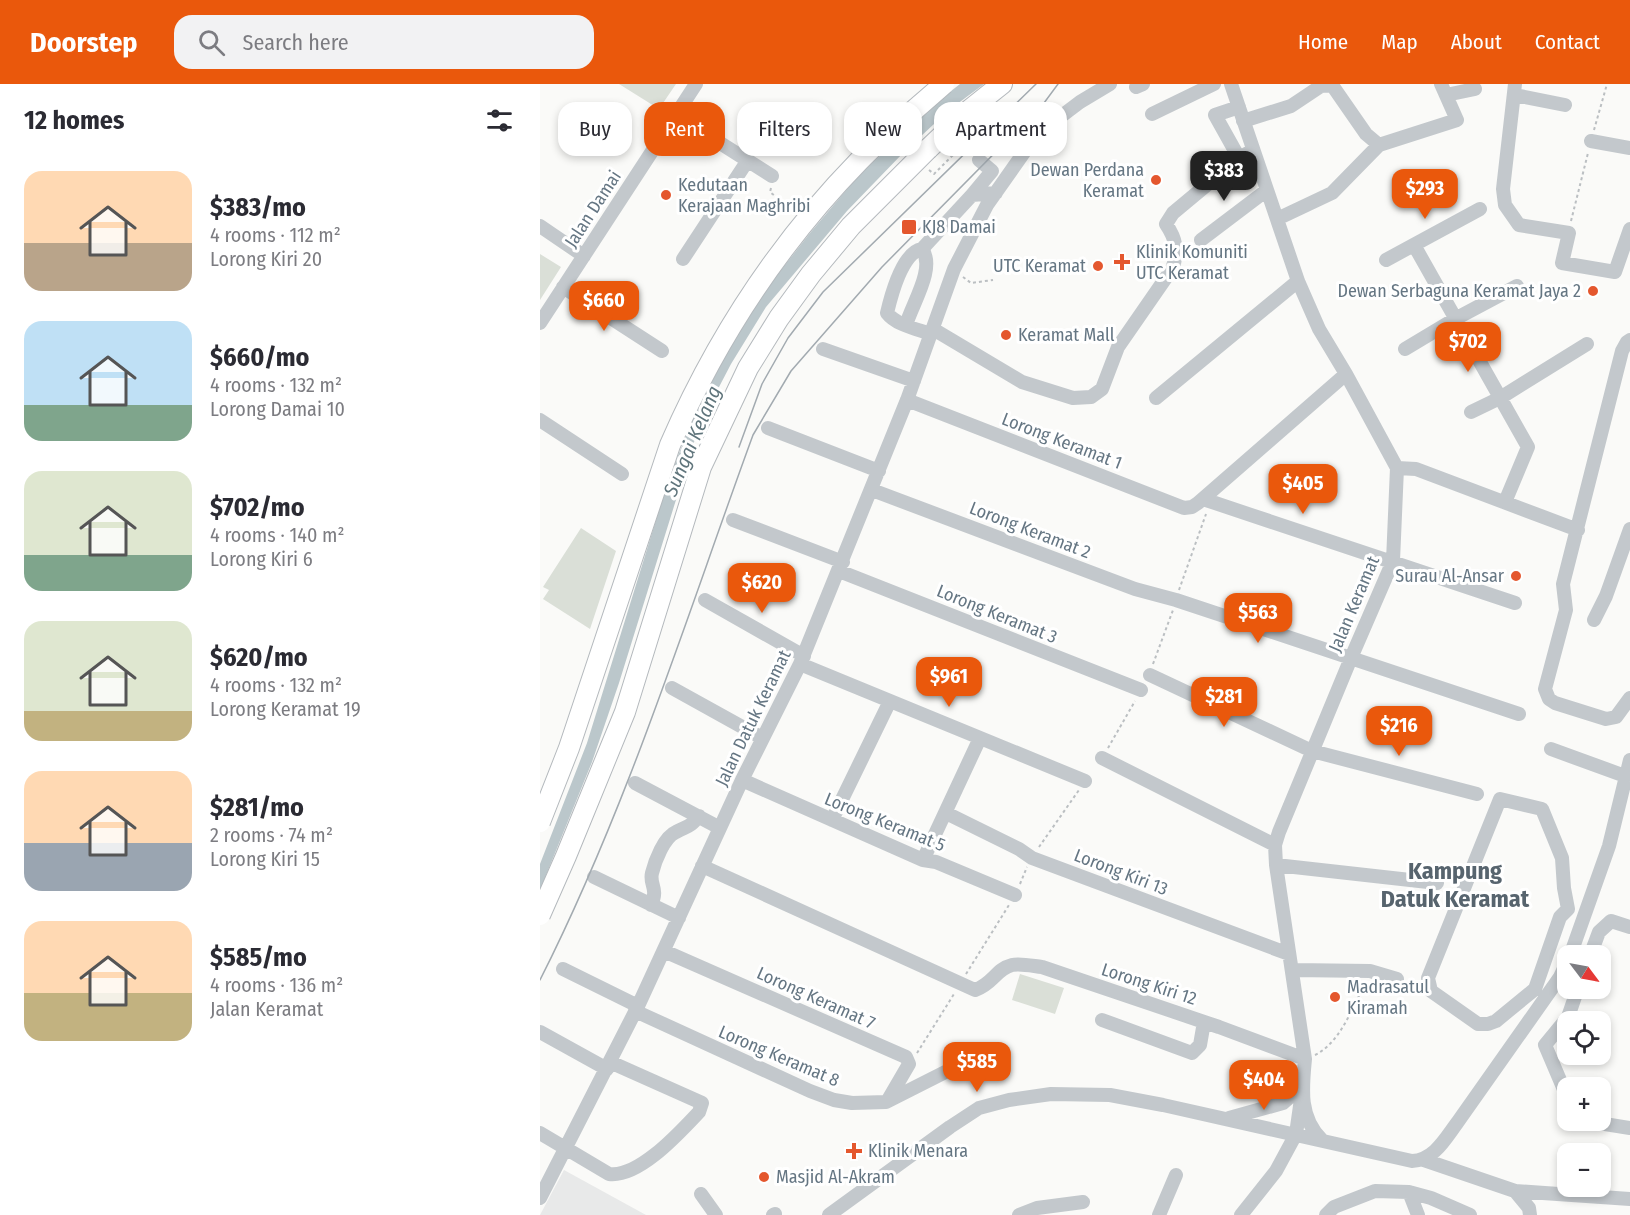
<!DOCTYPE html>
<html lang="en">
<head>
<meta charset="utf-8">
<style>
  :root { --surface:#fff; --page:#f2f2f3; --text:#2b2b33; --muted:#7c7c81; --accent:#ea580c }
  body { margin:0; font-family:"Fira Sans Condensed",sans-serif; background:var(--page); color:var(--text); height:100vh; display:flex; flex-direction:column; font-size:22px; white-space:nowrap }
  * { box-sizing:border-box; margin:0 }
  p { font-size:20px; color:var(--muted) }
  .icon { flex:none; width:33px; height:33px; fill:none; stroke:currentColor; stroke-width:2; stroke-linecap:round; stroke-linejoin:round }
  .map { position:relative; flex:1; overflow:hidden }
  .side { display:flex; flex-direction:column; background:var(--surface); width:540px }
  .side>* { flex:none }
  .top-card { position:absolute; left:18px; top:18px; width:570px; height:54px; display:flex; gap:12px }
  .needle { width:39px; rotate:122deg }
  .fabs { position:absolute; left:1017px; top:861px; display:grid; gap:12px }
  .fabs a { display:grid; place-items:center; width:54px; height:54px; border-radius:12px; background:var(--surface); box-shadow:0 3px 9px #0003; font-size:30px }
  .price { position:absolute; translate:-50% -51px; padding:0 14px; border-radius:12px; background:var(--accent); color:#fff; font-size:20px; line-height:39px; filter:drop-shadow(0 2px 3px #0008) }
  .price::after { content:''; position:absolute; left:50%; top:36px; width:18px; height:14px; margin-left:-9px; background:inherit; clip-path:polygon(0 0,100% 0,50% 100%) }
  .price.active { background:#222; color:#fff }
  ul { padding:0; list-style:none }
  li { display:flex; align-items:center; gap:18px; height:150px; padding:0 24px }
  li span { display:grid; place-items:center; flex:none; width:168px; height:120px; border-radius:18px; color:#555 }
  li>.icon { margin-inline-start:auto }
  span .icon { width:72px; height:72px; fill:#fffc; stroke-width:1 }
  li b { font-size:26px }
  h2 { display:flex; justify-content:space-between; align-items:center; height:72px; padding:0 24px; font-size:26px }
  .tag { padding:0 21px; border-radius:18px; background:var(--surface); box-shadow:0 3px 9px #0003; font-size:21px; line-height:54px }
  .tag.active { background:var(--accent); color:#fff }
  header { display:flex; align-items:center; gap:36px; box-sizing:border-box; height:84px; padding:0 30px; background:var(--accent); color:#fff }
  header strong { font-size:28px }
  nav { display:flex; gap:33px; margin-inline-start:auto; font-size:21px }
  .search { width:420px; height:54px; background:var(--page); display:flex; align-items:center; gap:15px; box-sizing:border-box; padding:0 21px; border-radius:18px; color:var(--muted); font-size:22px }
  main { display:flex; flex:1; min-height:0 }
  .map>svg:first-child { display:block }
</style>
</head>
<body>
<header>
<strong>Doorstep</strong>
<div class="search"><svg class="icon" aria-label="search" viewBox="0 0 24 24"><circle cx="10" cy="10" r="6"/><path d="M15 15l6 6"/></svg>Search here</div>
<nav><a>Home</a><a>Map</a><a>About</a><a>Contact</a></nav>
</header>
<main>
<section class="side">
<h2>12 homes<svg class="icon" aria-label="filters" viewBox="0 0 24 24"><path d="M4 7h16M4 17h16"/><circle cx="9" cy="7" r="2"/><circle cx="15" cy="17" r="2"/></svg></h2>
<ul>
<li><span style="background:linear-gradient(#ffd9b3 60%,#b9a48a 0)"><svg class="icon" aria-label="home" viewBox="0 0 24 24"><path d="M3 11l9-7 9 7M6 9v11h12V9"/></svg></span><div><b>$383/mo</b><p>4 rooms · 112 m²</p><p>Lorong Kiri 20</p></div></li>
<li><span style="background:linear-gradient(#bfe0f5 70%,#7fa58c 0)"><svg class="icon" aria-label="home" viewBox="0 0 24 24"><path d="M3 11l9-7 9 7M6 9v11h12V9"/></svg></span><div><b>$660/mo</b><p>4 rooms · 132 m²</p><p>Lorong Damai 10</p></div></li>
<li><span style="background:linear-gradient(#dfe7d0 70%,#7fa58c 0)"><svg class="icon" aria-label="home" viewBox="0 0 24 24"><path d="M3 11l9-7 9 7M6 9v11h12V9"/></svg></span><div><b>$702/mo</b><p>4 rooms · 140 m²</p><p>Lorong Kiri 6</p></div></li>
<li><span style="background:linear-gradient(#dfe7d0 75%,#c2b280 0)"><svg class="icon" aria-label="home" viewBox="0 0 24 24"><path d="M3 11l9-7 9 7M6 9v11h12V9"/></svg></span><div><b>$620/mo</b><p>4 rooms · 132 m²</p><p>Lorong Keramat 19</p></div></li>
<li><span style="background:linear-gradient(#ffd9b3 60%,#9aa5b1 0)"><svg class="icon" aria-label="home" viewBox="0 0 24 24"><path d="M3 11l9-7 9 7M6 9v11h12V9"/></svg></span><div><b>$281/mo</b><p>2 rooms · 74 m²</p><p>Lorong Kiri 15</p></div></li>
<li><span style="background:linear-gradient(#ffd9b3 60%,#c2b280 0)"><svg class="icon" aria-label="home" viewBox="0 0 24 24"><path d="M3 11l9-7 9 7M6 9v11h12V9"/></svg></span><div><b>$585/mo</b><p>4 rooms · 136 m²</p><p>Jalan Keramat</p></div></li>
</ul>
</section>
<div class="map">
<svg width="1090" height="1131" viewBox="0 0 1090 1131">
  <rect width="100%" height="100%" fill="#fafaf8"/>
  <path fill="#e8e9e9" d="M24,1086L106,1131H0Z"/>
  <path fill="#dadfd7" d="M79,0H136L119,25Z
    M0,170L21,183L0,216Z
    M41,444L76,467L50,545L3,515L9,506L3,503Z
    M480,890L524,904L515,930L472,916Z"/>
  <path fill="#bbc7cb" d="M420,0H444L409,26L364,68L307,127L226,223L191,280L167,326L154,358L79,599L52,678L0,806V780L47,659L130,391L168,299L194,251L223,209L270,149L319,91L406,11Z"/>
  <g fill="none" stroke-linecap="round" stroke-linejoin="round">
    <defs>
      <path id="highway" d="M388,65L428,27L462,0"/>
    </defs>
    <use href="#highway" stroke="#b4b9bd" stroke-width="22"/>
    <path stroke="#bbbfc2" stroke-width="2" stroke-dasharray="3 3" stroke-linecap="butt" d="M1054,46L1067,0
      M389,86L394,90L422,62L430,69
      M231,104L230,108L255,128
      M1031,137L1048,69
      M423,193L431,199L453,196
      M639,506L666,430
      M613,580L633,526
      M568,664L595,617
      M499,763L539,706
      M480,800L487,783
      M426,890L469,821
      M377,969L414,910
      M775,971C799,959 810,929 822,906"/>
    <path stroke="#c3c8cc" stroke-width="14" d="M691,0L758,197L779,245L806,290L857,384L853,477L811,574L739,748L735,761L736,781L765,975C762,1005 759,1034 782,1056
      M975,0L963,105L965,121L979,141L1029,149L1022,179L1075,188L1090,145
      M596,3L603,0
      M906,11L935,5
      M975,11L1025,21
      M699,23L675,31L699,74
      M612,30L674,0
      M136,31L232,92
      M703,37L751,22L781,2L792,1L826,50L839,61
      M1051,57L1090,64
      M432,111L452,87L439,76
      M737,135L792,109L839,61L917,36L901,0
      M0,142L44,172
      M661,156L727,106
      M874,161L988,363L965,418
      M382,165L432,111L456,109
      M143,175L208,76
      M846,176L940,125
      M23,203L122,267
      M0,239L156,0
      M366,241C372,220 396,184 382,165C362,168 351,212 347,229C356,241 377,245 391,250
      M393,245L482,298L533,314L551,313L562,305L578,263L632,185C639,167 636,155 626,140L633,129L699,74L713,66
      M1090,256L1087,258L1082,267L1023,500L1026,526L1005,605L1009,615L1015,619L1066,635L1076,633L1090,614
      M283,265L374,297
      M865,265L915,235L977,202
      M616,314L758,197
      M367,316L644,424L652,423L658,419L806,290
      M931,328L960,314L1047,260
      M0,336L82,390
      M228,344L339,387
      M857,384L876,385L1038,446
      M332,406L595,505L636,516L979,630
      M663,415L975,519
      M193,436L303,478
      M299,487L601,606
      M165,516L264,572
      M1054,536L1066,512L1090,445
      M260,580L545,697
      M610,591L772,667L937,710
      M132,604L222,654
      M1011,665L1085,692
      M562,674L735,761
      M202,696L383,776L396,778L475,811
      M95,699L180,744
      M960,715L1002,725L1022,774L1024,804L1028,825L1020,833L995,905L956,937L948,940H938L891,907L888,894Z
      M406,729L479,765L492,774L749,870
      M292,736L350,617
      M383,776L440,654
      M736,781L897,799
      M162,782L435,906C453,900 456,885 472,881C480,879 493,882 502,883L679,943L765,975
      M54,793L139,834
      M111,821C119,804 109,801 112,789C115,777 124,753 136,748C149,741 149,744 159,732
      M124,867L366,973L369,980L348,1016
      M1030,872L1069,762L1090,676
      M1050,872L1059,848L1071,837L1090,843
      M23,885L98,922
      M753,886L830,887L857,895
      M95,927L270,1007L294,1016L312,1019L346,1018L437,972
      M562,936L652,969L660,961L664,938
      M0,948L67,985
      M1028,1015L1005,961L1028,933L1038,904
      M689,1034L743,1019L762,1002
      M1040,1036L1090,1044
      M0,1049L69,1090C99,1094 140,1048 159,1028L162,1019L70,978
      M884,1076L975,1107L989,1124L990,1131
      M975,1107L1090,1115
      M869,1108L878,1131
      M161,1110L176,1131
      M0,1114L98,922L202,696L260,580L367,316L414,185L447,121L490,60L503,46L540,18L570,0
      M233,1131L235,1130
      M289,1131L410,1043L439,1024L469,1016L511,1010L570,1011L623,1021L872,1077C894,1076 905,1055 917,1039L1020,893L1028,876
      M479,1131L497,1124L543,1118
      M619,1131L636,1091
      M701,1131L736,1087L756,1050L760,1022
      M786,1131L794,1123L835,1107L869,1108L891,1114L930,1131"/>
    <use href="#highway" stroke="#fff" stroke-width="20"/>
    <path stroke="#a2aab0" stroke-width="1.5" d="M199,363L222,300L248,254L283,208L496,0
      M0,896C88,722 146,534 213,351L251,287L342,183L504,19L518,0"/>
    <defs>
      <path id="highway-bridge" d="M0,738L29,664L130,361C176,255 238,160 319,77C345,50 376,25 404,0
        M0,831L26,772L85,628L161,383L208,284L239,234L271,190L311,142L388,65"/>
    </defs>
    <use href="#highway-bridge" stroke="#b4b9bd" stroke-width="22" stroke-linecap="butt"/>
    <use href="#highway-bridge" stroke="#fff" stroke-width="20"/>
  </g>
  <g fill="#e4572e" stroke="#fff" stroke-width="2">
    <circle cx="616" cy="96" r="6"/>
    <circle cx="126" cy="111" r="6"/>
    <rect x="361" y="135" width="16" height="16" rx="3"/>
    <path d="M579 169h6v6h6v6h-6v6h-6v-6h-6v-6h6z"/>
    <circle cx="558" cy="182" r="6"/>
    <circle cx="1053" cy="207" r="6"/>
    <circle cx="466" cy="251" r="6"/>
    <circle cx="976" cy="492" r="6"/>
    <circle cx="795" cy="913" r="6"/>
    <path d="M311 1058h6v6h6v6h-6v6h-6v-6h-6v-6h6z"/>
    <circle cx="224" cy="1093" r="6"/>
  </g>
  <g text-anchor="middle" stroke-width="6" stroke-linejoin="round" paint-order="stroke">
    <g font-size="18" fill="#657683" stroke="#fff" text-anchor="start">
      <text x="604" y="92" text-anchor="end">Dewan Perdana<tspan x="604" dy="21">Keramat</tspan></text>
      <text x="138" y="107">Kedutaan<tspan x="138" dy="21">Kerajaan Maghribi</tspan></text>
      <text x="382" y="149">KJ8 Damai</text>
      <text x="596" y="174">Klinik Komuniti<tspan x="596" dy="21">UTC Keramat</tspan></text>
      <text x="546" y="188" text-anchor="end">UTC Keramat</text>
      <text x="1041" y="213" text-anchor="end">Dewan Serbaguna Keramat Jaya 2</text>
      <text x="478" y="257">Keramat Mall</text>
      <text x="964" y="498" text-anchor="end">Surau Al-Ansar</text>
      <text x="807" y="909">Madrasatul<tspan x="807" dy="21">Kiramah</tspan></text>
      <text x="328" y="1073">Klinik Menara</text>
      <text x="236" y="1099">Masjid Al-Akram</text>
    </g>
    <g font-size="18" fill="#657683" stroke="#fff">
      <text transform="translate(53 125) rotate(-57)" y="6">Jalan Damai</text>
      <text transform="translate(522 357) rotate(21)" y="6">Lorong Keramat 1</text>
      <text transform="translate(490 446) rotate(21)" y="6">Lorong Keramat 2</text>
      <text transform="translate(814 520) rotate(-67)" y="6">Jalan Keramat</text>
      <text transform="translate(457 530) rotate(22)" y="6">Lorong Keramat 3</text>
      <text transform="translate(213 634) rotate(-64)" y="6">Jalan Datuk Keramat</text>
      <text transform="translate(345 738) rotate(22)" y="6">Lorong Keramat 5</text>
      <text transform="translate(581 788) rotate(21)" y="6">Lorong Kiri 13</text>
      <text transform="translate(609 900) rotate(18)" y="6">Lorong Kiri 12</text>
      <text transform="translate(276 914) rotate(24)" y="6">Lorong Keramat 7</text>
      <text transform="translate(239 972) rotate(23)" y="6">Lorong Keramat 8</text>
    </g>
    <g font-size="20" font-style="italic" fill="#60757c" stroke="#fff">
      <text transform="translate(152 357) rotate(-67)" y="7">Sungai Kelang</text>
    </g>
    <g font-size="24" font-weight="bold" fill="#57646e" stroke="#fff">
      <text x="915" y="795">Kampung<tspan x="915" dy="28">Datuk Keramat</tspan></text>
    </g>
  </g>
</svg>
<div class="fabs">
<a><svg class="needle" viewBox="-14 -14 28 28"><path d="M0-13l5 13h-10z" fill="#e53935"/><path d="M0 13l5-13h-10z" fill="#7c7c81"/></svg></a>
<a><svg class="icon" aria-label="locate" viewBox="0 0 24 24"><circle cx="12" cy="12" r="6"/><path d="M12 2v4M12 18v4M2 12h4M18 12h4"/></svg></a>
<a>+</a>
<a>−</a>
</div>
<b class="price active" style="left:684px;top:118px">$383</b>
<b class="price" style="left:885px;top:136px">$293</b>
<b class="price" style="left:64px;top:248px">$660</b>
<b class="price" style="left:928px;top:289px">$702</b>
<b class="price" style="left:763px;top:431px">$405</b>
<b class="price" style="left:222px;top:530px">$620</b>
<b class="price" style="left:718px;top:560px">$563</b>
<b class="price" style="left:409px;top:624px">$961</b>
<b class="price" style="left:684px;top:644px">$281</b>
<b class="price" style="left:859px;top:673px">$216</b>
<b class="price" style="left:437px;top:1009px">$585</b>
<b class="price" style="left:724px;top:1027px">$404</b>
<div class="top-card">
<a class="tag">Buy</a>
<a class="tag active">Rent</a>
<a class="tag">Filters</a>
<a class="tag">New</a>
<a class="tag">Apartment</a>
</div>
</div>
</main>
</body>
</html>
